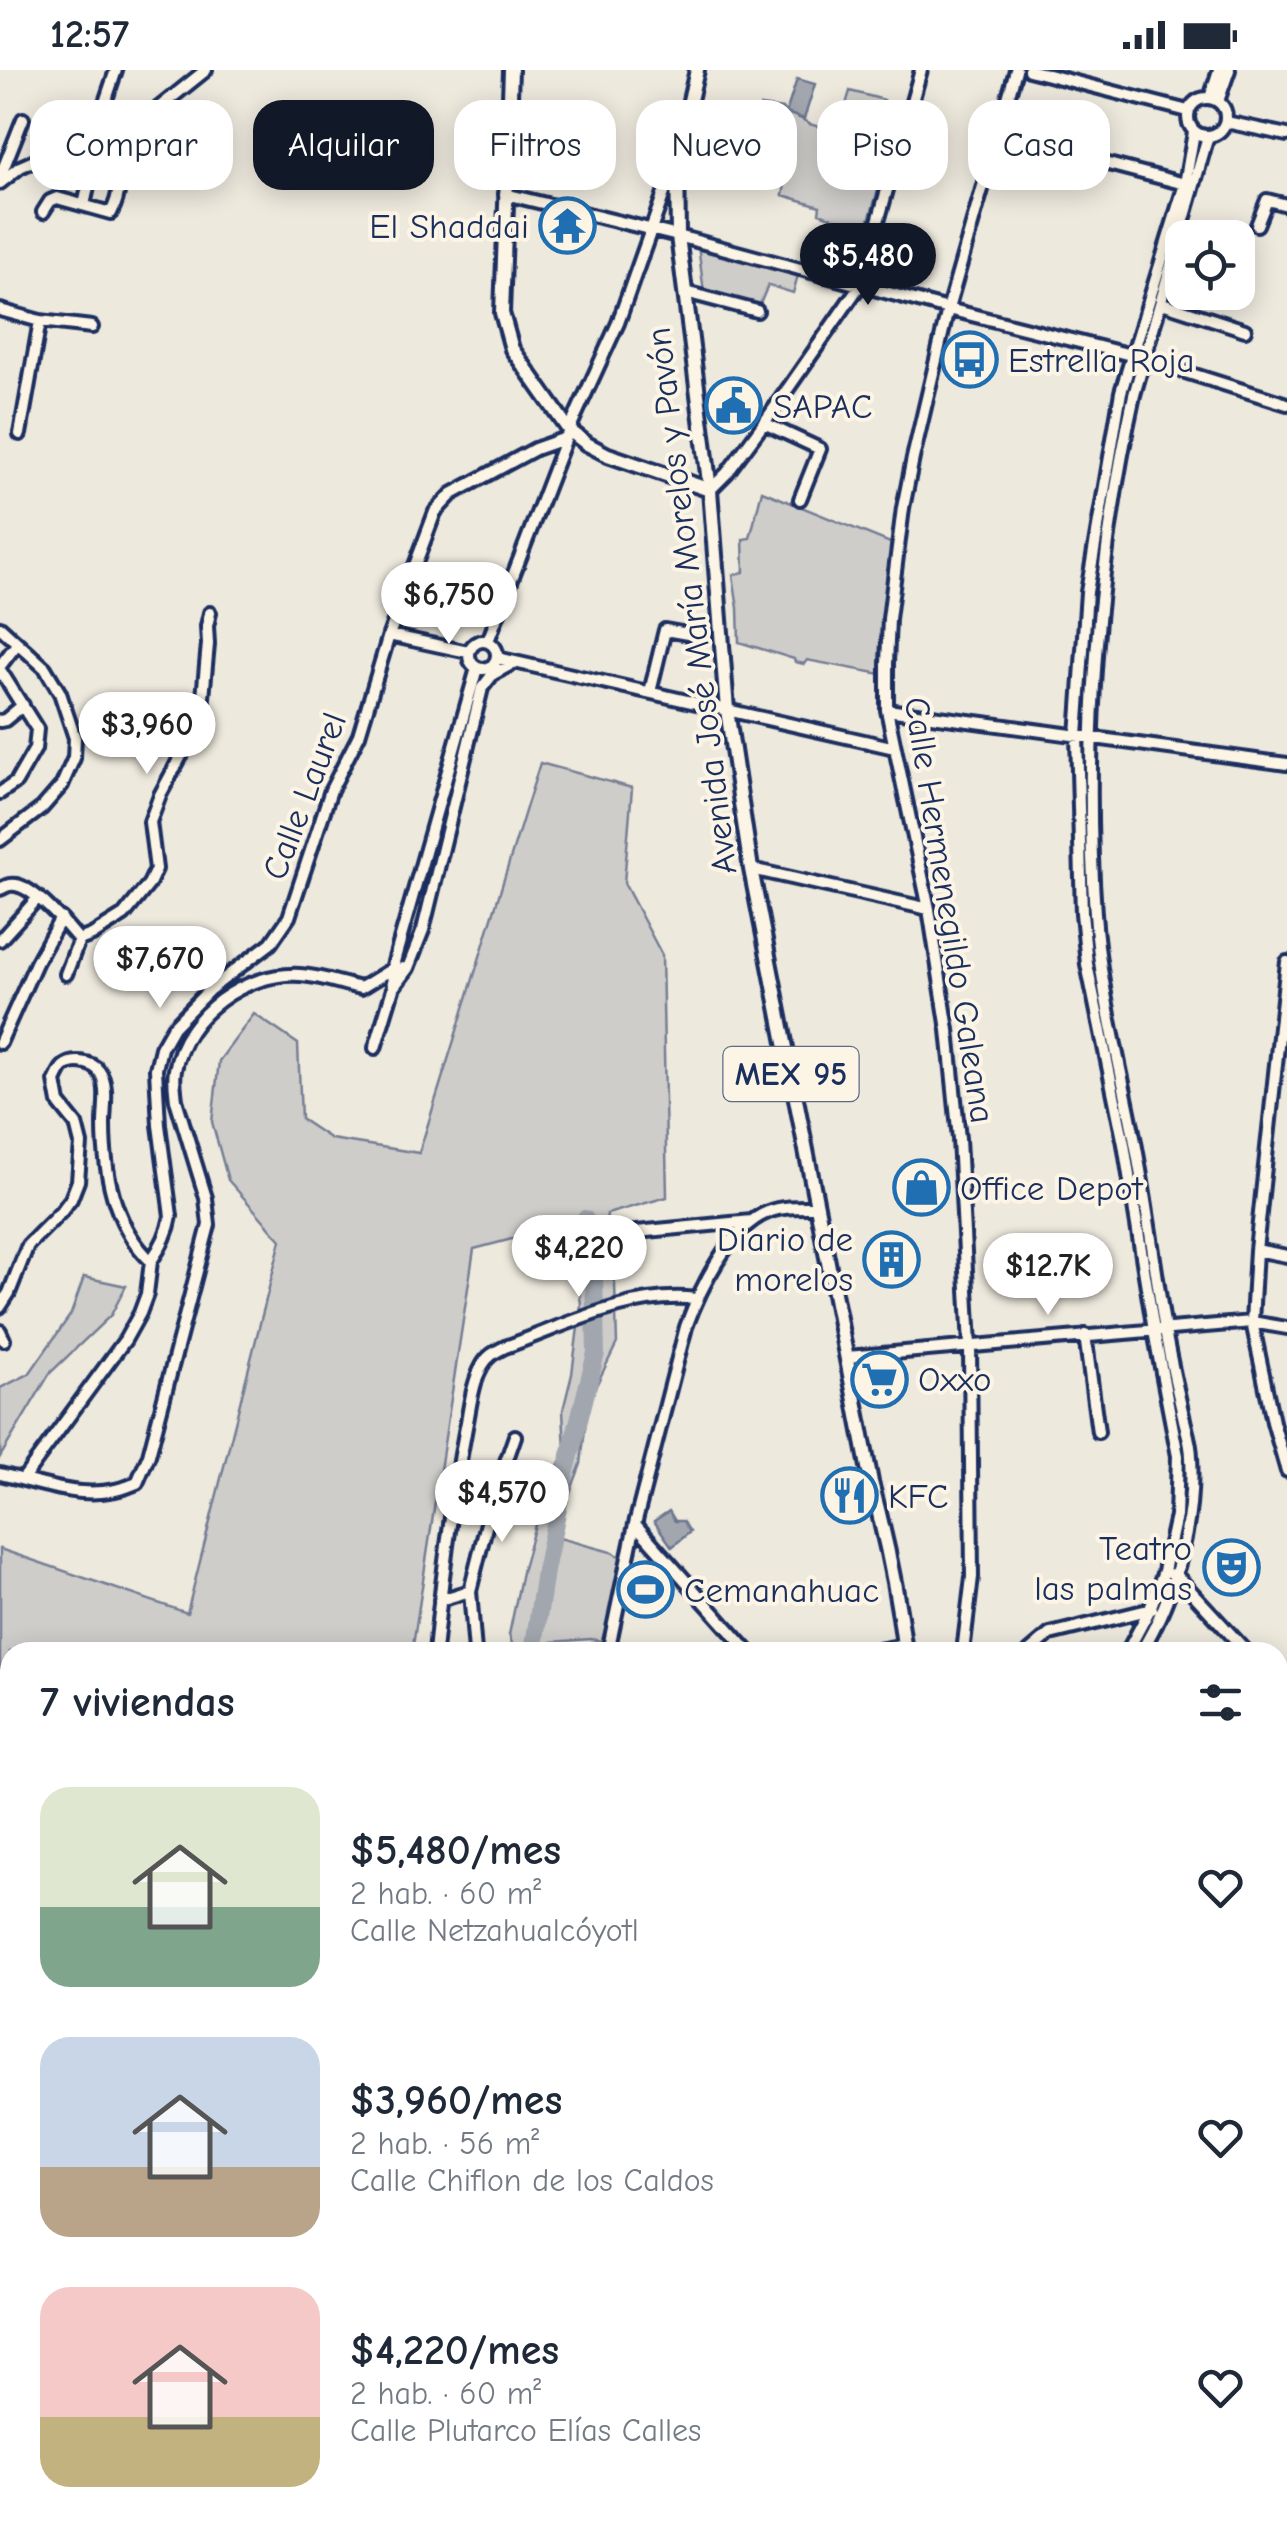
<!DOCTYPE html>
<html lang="es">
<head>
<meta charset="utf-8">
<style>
  :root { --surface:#fff; --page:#f6f6f7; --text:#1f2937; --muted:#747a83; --accent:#111827 }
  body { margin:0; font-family:"Comic Neue",sans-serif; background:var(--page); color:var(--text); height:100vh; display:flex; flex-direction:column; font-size:38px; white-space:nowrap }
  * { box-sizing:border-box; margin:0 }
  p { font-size:32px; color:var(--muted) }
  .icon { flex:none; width:55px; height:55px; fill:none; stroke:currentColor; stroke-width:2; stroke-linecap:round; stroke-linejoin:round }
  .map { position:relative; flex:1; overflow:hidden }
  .drawer { position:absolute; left:0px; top:1572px; width:1288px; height:892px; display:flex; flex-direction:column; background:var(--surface); border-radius:30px 30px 0 0; box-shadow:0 5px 25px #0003 }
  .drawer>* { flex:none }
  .hud { position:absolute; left:30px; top:30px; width:1228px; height:90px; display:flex; gap:20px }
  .tools { position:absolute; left:1165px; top:150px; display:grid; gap:20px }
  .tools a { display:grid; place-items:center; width:90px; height:90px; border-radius:20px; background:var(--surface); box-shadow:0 5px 25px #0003; font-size:50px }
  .price { position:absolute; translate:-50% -85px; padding:0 22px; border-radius:35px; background:#fff; color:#222; font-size:32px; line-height:65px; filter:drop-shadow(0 2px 5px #0008) }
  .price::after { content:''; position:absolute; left:50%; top:60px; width:30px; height:22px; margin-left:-15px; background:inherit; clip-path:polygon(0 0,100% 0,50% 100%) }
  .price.selected { background:var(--accent); color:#fff }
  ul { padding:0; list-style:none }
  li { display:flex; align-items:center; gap:30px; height:250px; padding:0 40px }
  li span { display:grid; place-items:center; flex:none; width:280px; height:200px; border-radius:30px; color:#555 }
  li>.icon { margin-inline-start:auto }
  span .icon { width:120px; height:120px; fill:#fffc; stroke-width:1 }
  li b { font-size:42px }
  h2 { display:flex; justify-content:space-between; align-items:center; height:120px; padding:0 40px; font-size:42px }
  .tag { padding:0 35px; border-radius:30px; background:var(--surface); box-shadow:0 5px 25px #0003; font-size:35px; line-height:90px }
  .tag.selected { background:var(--accent); color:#fff }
  .status { display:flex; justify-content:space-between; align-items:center; height:70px; padding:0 50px; background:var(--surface); direction:ltr }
  .status svg { height:28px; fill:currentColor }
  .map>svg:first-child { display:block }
</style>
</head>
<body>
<div class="status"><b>12:57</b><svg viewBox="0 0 49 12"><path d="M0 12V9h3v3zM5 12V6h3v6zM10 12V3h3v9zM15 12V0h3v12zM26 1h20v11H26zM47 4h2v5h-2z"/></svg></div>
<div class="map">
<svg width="1287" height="2464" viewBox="0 0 1287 2464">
  <rect width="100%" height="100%" fill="#eee9dd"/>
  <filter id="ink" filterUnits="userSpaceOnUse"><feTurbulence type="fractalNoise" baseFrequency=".01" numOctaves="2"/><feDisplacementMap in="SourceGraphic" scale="20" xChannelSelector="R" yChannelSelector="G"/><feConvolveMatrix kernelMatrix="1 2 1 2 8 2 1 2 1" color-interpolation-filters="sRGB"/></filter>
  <g filter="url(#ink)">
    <path fill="#cfcdca" stroke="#757e94" stroke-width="2.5" d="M850,21L884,30L879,47L845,38Z
      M761,36L783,39C790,47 801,46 809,54L891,77L888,84L874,81L872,94L885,97L866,160L819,143L820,136L783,125L786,109L763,103L769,78H773L777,61Z
      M698,175L798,205L793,223L768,215L760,234L704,223Z
      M762,421L893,474L884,540L881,604L807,590L804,594L795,592L794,589L739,572L738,538L733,505L744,502L743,469L750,468Z
      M540,693L632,718L624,813L662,885L667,1127L607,1144L603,1176L615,1214L617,1273L588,1332L581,1394L555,1462L559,1468L611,1482L623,1488L602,1571L591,1569L552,1572L549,1582H515L509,1565L522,1502L544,1422L565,1382L563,1340L572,1304L581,1234L569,1154L474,1179L412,1582H10V1603L0,1597V1479L187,1543L281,1170L228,1110L212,1052L219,991L254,944L298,974L301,1049L331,1069L419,1083Z
      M84,1207L126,1216L111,1245L50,1303L0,1387V1318L29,1304L71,1244Z
      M0,1674L10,1683V1855L0,1869Z
      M7,1907L10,1930V2281L0,2282V1912Z
      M0,2423L10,2433V2455H32L43,2464H0Z
      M79,2455H146L144,2464H77Z"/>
    <path fill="#a2a7af" stroke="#6c778f" stroke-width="2.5" d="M797,9L815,14L804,49L786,43Z
      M669,1441L675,1451H683L690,1462L672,1477L654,1451Z"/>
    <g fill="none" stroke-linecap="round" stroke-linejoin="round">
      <path stroke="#a2a7af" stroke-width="18" d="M533,1582L545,1501L564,1409L596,1283L594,1204L585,1149
        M0,2194L10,2203
        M0,2231L10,2228
        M108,2464L116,2455"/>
      <defs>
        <path id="minor" d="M1029,0L1188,41
          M1188 47a19 19 0 1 1 38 0a19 19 0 1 1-38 0Z
          M1210,28L1219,0
          M1218,31L1229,0
          M1226,52L1287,65
          M1089,89L1185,114
          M0,107L23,49
          M0,113L20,97L52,83L130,61L206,0
          M505,124L678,166L948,239L1131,285L1287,334
          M84,135L96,82L92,71L116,0
          M43,142L50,131L57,128L111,143C126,113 117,105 96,82
          M1257,155L1267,130L1287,135
          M685,222L757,241
          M1162,233L1245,260
          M0,240L40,251L92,257
          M764,353L820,379L800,429
          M20,364L40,251
          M710,420L727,403L764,353L860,215L921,0
          M0,557L45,598L60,623L75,668L74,688L62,715L42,738L0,770
          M389,565L468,582
          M469 585a14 14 0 1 1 28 0a14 14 0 1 1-28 0Z
          M488,571L569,360L618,253L675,92
          M497,588L895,678
          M0,596L17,574
          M0,600L37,659L35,679L16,712L0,723
          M650,622L665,560L705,567
          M887,640L1287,694
          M0,651L5,650L23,635
          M751,799L929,839
          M0,819C7,816 8,814 16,815C34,818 67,855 79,870
          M0,870L37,829
          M79,870L92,865L124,845L149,814L156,799L150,752L160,725L201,649L208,574L207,556L210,543
          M1287,892L1256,1180L1252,1252L1273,1352L1287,1401
          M66,904L79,870
          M393,918L408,898L423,860L482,618L493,604L515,592
          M0,973L36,893L61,848
          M375,978L393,919L392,899L477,598
          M626,1163L752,1151
          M1256,1180L1287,1186
          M0,1237L9,1223L28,1175L61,1142L71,1129L78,1111L81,1074L76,1054L59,1033L55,1011C58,1006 59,1001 63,997C72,989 91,991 99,1001C109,1014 104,1038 104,1054C104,1103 114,1156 151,1191C161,1177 168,1164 171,1146L159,1055L156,999L161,978L173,957L209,920L271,873L289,847L331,720L359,665L389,565L435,442L452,424L535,379L566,368
          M0,1261L4,1270
          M1085,1265L1098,1362
          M847,1287L1252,1252L1287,1258
          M0,1404C48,1415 90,1434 137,1413L149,1385L209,1155L206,1128L176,1030C175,1020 173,1010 175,1000C185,944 245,902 300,905C322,906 340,914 361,918L392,899L408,898
          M23,1409L125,1270L140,1243L147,1224L151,1191
          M635,1454L749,1582
          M1172,1504L1176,1505L1247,1582
          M440,1530L470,1521
          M435,1582C442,1507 452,1431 466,1357C470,1338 472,1314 482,1296C487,1286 495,1282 505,1277C564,1256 632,1221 696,1229
          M475,1582L470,1521L493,1429L515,1366
          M608,1582L635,1454L686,1257C699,1221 729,1157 768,1142C783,1136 800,1137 816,1137
          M868,1582L904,1575
          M963,1582L972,1507L970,1276L959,1069L948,960L929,839L887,640V593L889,549L903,438L913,388L948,239L1016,0
          M1029,1582L1050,1564L1152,1539
          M1127,1582L1150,1539L1164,1501L1176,1446L1178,1386L1154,1261L1124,1074L1087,894L1082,843L1077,666L1087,522L1121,322L1185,114L1194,62
          M1141,1582C1175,1525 1195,1455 1191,1387C1191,1375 1187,1362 1184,1350C1177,1318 1169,1286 1164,1254C1154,1192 1146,1129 1134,1067C1120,993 1100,919 1095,844C1083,672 1097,494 1134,325L1208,66
          M1278,1616L1287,1626
          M0,1639L10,1648
          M0,1880L10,1871
          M1287,1963C1275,1992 1282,2010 1287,2040
          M1278,2199L1287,2203
          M1278,2261L1287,2244
          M1278,2355L1284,2357
          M0,2358L10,2357
          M256,2455L269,2464
          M1199,2455L1200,2464
          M1273,2455L1274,2464
          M199,2464L205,2455
          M359,2464L365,2455
          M476,2464L482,2455"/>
        <path id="major" d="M511,0L502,243L512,279L569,360L587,374L608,385L710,420
          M697,0L677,87L678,166L710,420L727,640L751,799L871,1412C886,1468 898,1525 905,1582
          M796,2464L798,2455"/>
      </defs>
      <use href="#minor" stroke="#1b2f5e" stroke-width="18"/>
      <use href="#major" stroke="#1b2f5e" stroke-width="20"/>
      <use href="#minor" stroke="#fcf5e5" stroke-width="10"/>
      <use href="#major" stroke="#fcf5e5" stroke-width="12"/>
    </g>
  </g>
  <defs>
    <symbol id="temple-ring" viewBox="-11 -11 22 22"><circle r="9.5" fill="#fcf5e5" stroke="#1f6fb2" stroke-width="1.5"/><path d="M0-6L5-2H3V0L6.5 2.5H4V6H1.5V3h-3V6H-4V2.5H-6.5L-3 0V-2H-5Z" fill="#1f6fb2"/></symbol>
    <symbol id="bus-ring" viewBox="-11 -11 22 22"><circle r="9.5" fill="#fcf5e5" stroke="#1f6fb2" stroke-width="1.5"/><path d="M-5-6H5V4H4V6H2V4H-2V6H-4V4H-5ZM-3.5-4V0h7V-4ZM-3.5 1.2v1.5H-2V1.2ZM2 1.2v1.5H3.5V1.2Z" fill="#1f6fb2"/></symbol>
    <symbol id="civic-ring" viewBox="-11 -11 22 22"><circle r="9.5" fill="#fcf5e5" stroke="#1f6fb2" stroke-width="1.5"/><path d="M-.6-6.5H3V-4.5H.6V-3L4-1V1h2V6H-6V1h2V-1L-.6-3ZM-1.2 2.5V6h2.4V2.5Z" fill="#1f6fb2"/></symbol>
    <symbol id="shop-ring" viewBox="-11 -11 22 22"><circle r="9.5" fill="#fcf5e5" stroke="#1f6fb2" stroke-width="1.5"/><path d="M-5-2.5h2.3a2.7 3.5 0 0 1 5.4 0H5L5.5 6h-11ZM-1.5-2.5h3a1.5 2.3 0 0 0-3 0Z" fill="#1f6fb2"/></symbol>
    <symbol id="building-ring" viewBox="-11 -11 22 22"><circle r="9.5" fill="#fcf5e5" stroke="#1f6fb2" stroke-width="1.5"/><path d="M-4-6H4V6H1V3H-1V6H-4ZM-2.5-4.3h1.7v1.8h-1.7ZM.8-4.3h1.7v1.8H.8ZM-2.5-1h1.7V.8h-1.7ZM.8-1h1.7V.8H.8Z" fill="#1f6fb2"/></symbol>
    <symbol id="supermarket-ring" viewBox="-11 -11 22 22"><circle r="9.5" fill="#fcf5e5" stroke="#1f6fb2" stroke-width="1.5"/><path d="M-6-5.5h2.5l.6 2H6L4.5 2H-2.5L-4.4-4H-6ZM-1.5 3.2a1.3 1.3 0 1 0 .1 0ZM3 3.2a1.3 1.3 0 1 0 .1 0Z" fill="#1f6fb2"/></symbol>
    <symbol id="restaurant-ring" viewBox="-11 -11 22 22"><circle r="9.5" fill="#fcf5e5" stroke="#1f6fb2" stroke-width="1.5"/><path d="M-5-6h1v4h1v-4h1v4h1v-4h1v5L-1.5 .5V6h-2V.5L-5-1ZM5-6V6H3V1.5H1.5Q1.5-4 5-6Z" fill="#1f6fb2"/></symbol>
    <symbol id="theatre-ring" viewBox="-11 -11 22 22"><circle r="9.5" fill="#fcf5e5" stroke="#1f6fb2" stroke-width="1.5"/><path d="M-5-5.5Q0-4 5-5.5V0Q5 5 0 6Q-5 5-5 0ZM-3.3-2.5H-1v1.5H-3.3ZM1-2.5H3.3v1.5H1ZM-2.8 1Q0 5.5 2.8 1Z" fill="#1f6fb2"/></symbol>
    <symbol id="stadium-ring" viewBox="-11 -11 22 22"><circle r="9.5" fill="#fcf5e5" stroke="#1f6fb2" stroke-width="1.5"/><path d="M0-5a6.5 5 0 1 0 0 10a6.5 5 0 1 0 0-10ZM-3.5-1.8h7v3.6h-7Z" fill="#1f6fb2"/></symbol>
  </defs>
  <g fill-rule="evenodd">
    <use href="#temple-ring" x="536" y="124" width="63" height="63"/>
    <use href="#bus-ring" x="938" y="258" width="63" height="63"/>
    <use href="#civic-ring" x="702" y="304" width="63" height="63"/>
    <use href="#shop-ring" x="890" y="1086" width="63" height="63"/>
    <use href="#building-ring" x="860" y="1158" width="63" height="63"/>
    <use href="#supermarket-ring" x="848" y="1278" width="63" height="63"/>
    <use href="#restaurant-ring" x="818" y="1394" width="63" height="63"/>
    <use href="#theatre-ring" x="1200" y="1466" width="63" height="63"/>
    <use href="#stadium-ring" x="614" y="1488" width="63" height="63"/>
  </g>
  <g text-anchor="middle" stroke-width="8" stroke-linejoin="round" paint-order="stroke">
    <rect fill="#fcf5e5" stroke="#5e6a86" stroke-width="2.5" x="723.5" y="977" width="135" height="54" rx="8"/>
    <g font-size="32" font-weight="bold" fill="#1b2f5e">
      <text x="791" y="1015">MEX 95</text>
    </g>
    <g font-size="35" fill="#1b2f5e" stroke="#fcf5e5" text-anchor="start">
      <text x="529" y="168" text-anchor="end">El Shaddai</text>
      <text x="1008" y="302">Estrella Roja</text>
      <text x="773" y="348">SAPAC</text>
      <text x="960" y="1130">Office Depot</text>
      <text x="853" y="1181" text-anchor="end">Diario de<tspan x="853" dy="40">morelos</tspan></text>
      <text x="918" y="1321">Oxxo</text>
      <text x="888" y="1438">KFC</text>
      <text x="1192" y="1490" text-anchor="end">Teatro<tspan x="1192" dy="40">las palmas</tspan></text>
      <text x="684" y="1532">Cemanahuac</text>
    </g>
    <g font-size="35" fill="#1b2f5e" stroke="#fcf5e5">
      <text transform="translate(691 531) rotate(-97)" y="12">Avenida José María Morelos y Pavón</text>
      <text transform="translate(304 726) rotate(-69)" y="12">Calle Laurel</text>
      <text transform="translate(950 840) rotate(81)" y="12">Calle Hermenegildo Galeana</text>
    </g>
  </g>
</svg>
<div class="tools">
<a><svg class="icon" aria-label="locate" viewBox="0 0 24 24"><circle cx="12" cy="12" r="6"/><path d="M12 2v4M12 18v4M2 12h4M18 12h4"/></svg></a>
</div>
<b class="price selected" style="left:868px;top:238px">$5,480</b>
<b class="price" style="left:449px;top:577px">$6,750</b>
<b class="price" style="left:147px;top:707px">$3,960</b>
<b class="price" style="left:160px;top:941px">$7,670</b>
<b class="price" style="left:579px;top:1230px">$4,220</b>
<b class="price" style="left:1048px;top:1248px">$12.7K</b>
<b class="price" style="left:502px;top:1475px">$4,570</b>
<div class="hud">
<a class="tag">Comprar</a>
<a class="tag selected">Alquilar</a>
<a class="tag">Filtros</a>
<a class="tag">Nuevo</a>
<a class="tag">Piso</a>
<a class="tag">Casa</a>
</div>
<section class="drawer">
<h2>7 viviendas<svg class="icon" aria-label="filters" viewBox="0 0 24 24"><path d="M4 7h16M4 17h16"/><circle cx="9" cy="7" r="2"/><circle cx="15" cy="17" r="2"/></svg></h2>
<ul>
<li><span style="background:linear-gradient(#dfe7d0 60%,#7fa58c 0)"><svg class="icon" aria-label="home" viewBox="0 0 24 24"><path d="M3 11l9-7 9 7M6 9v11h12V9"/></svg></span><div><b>$5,480/mes</b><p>2 hab. · 60 m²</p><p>Calle Netzahualcóyotl</p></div><svg class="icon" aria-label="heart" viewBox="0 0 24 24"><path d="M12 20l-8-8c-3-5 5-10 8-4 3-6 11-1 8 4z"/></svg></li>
<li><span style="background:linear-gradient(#c9d6e8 65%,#b9a48a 0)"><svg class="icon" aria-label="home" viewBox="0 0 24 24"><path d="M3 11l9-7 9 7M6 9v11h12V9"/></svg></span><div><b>$3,960/mes</b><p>2 hab. · 56 m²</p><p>Calle Chiflon de los Caldos</p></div><svg class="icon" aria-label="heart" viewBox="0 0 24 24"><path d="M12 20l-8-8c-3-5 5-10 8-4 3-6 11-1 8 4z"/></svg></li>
<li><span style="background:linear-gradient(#f6c9c9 65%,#c2b280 0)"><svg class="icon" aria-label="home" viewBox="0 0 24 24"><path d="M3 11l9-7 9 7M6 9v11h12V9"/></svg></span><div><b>$4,220/mes</b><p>2 hab. · 60 m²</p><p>Calle Plutarco Elías Calles</p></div><svg class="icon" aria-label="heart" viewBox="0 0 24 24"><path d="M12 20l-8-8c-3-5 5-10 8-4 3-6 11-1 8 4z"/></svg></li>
</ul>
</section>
</div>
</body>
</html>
